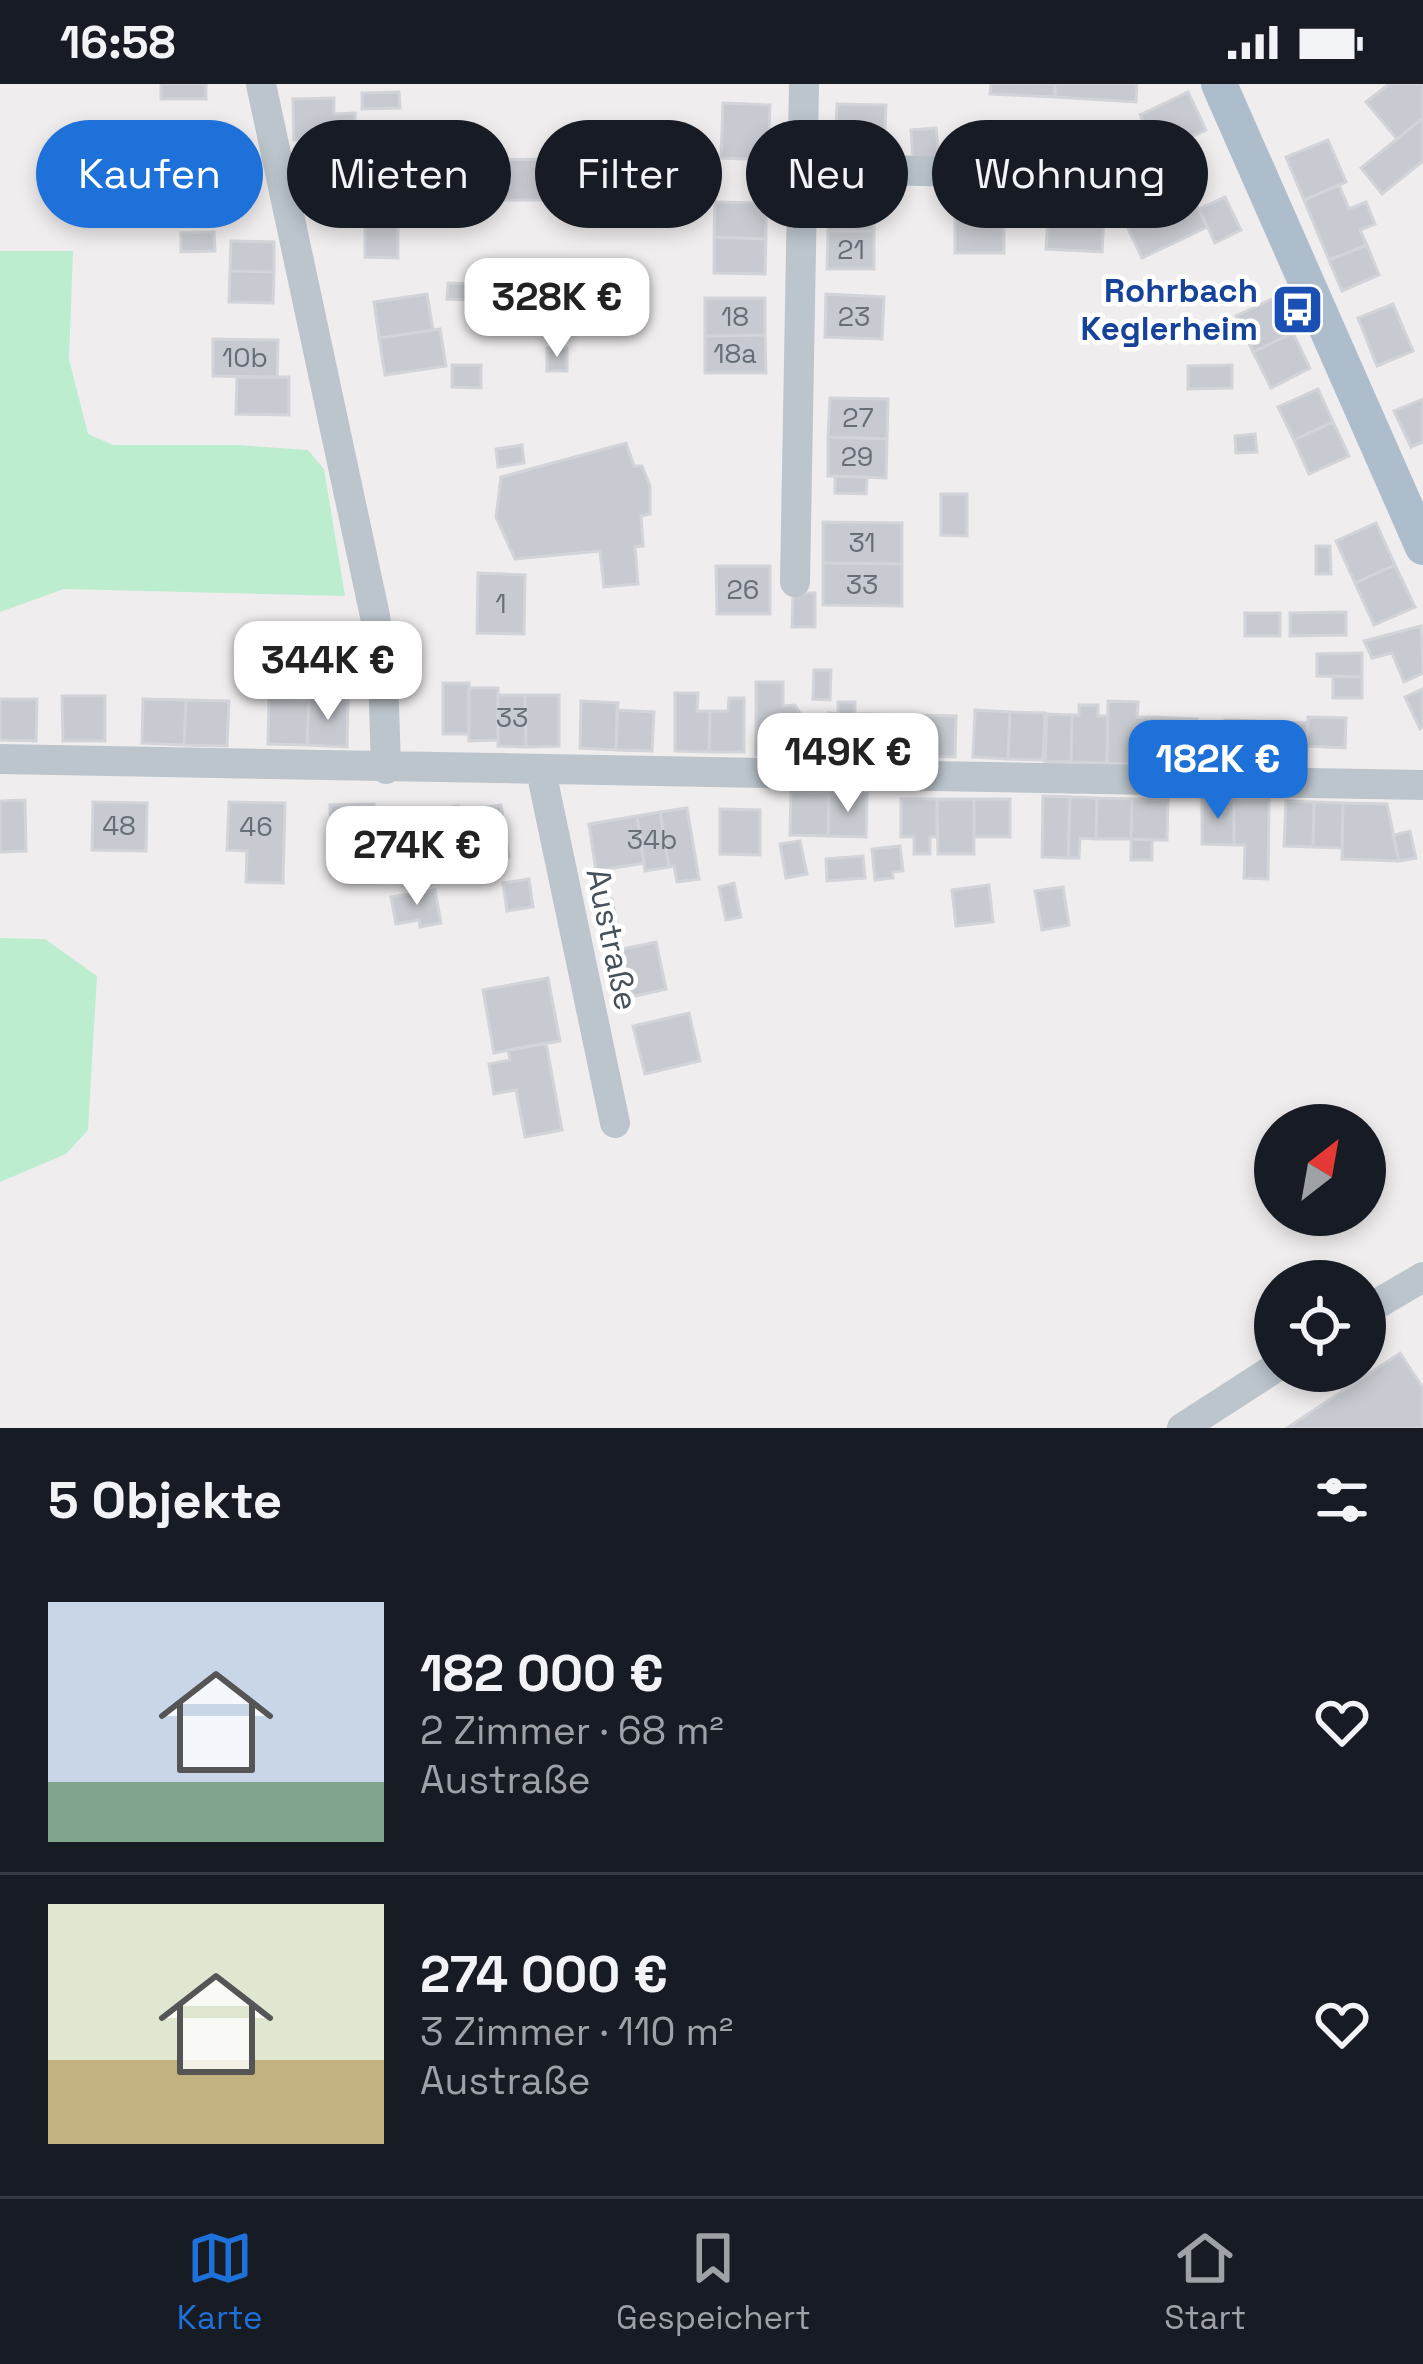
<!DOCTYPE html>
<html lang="de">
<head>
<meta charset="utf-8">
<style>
  :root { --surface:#171b24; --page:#20242c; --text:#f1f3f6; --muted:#9ea1a6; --line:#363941; --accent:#1e71d9 }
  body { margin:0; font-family:"Space Grotesk",sans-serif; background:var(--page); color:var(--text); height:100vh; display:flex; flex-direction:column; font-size:45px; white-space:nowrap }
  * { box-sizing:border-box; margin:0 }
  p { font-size:39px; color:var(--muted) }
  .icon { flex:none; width:66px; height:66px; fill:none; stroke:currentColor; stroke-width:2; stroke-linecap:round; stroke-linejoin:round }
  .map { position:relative; height:1344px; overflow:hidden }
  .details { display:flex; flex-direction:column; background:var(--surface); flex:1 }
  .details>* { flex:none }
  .hud { position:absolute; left:36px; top:36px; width:1353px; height:108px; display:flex; gap:24px }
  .needle { width:78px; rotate:31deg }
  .tools { position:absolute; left:1254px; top:1020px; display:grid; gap:24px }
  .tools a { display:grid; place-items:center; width:132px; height:132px; border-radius:50%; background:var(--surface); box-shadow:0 6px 18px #0003; font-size:60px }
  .price { position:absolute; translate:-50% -102px; padding:0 27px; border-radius:24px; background:#fff; color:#222; font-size:39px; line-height:78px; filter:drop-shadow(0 3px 6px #0008) }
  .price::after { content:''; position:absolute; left:50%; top:72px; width:36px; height:27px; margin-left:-18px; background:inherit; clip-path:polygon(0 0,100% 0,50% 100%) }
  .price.active { background:var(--accent); color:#fff }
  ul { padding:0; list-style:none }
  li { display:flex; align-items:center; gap:36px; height:300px; padding:0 48px }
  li+li { border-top:3px solid var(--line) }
  li span { display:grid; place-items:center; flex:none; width:336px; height:240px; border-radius:0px; color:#555 }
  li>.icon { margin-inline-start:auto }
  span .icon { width:144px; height:144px; fill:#fffc; stroke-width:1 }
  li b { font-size:51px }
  h2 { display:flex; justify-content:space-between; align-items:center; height:144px; padding:0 48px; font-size:51px }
  .tag { padding:0 42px; border-radius:54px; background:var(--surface); box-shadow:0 6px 18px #0003; font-size:42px; line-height:108px }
  .tag.active { background:var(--accent); color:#fff }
  .status { display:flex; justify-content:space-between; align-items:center; height:84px; padding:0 60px; background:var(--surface); direction:ltr }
  .status svg { height:33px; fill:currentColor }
  .tab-bar { display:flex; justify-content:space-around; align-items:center; height:168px; border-top:3px solid var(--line); background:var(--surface); font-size:33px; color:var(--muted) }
  .tab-bar a { display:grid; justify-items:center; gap:6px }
  .tab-bar .active { color:var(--accent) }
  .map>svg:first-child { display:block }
</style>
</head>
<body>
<div class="status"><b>16:58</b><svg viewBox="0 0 49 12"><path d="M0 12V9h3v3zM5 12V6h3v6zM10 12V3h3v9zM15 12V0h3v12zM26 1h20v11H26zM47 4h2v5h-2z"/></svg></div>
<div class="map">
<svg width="1423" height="1344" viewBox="0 0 1423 1344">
  <rect width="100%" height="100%" fill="#f0edee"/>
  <path fill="#bdedcf" d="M0,167H73L69,275L88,350L113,361H238L308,366L324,385L345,512L64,505L0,528Z
    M0,854L45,855L97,892L88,1046L66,1070L0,1098Z"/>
  <path fill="#c7cad0" stroke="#d2d4d9" stroke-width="3" d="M161,0H206V15H161Z
    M991,0H1055V13L990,10Z
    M1055,0H1137L1136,18L1055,13Z
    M1389,0H1423V34L1397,55L1366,18Z
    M399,8L400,24L362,25V9Z
    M1188,8L1206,46L1158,69L1140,31Z
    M334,14V30L355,29V55L294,56L293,15Z
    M723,19L770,21L768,76L721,74Z
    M837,20L886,21L884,66L835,64Z
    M1423,34V77L1382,110L1361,84Z
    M936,44L939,74L913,75L911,46Z
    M180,53H231V94L181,95Z
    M1328,56L1346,98L1304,116L1286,73Z
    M559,75V104H549V116H487V76Z
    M231,94L232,136L189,137L188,95Z
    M365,95H441V137L398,136V174L365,173Z
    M1187,101L1207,143L1142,174L1122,132Z
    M1339,101L1349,125L1366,118L1375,140L1360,146L1367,161L1329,176L1304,116Z
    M827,108H874V147H828Z
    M1225,113L1241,146L1215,159L1199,125Z
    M1049,114L1105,117L1102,168L1046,165Z
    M955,116L1004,117V169H955Z
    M715,118L766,119V155L714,153Z
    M828,147H874V185H827Z
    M214,148L215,167L181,168V149Z
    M714,153L766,155L765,190L714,189Z
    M231,157L274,158V188L230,187Z
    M1367,161L1379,191L1342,207L1329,176Z
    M230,187L274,188L273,219L229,218Z
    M448,199L494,201L493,217L447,215Z
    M541,202H556V238H541Z
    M427,210L433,246L379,254L374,218Z
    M826,210L884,213L882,255L825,253Z
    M1276,213L1293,249L1253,268L1236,232Z
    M705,214H765V251L705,252Z
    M1393,220L1413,267L1377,282L1358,234Z
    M440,245L446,282L385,291L379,254Z
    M1293,249L1310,284L1271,304L1253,268Z
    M765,251L766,289H705V252Z
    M213,255L278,256L277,293L213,292Z
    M547,264H567V287H547Z
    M452,281H481V304L452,303Z
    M1232,281V304L1188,305V282Z
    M237,293H289V331L236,330Z
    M1318,305L1333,338L1294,356L1278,323Z
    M830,314L888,315L887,355L828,353Z
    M1423,315V358L1411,363L1394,327Z
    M1333,338L1349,372L1309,390L1294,356Z
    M1255,350L1257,368L1236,369L1235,352Z
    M828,353L887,355L886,394L828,392Z
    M626,359L634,382H642L650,402V430L641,432L643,462L635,463L638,500L604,503L600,467L515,475L496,433L501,393Z
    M522,361L524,379L498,383L496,365Z
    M835,392L867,393L866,410L835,409Z
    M941,410H967V452L941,451Z
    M823,438L902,439V480L823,479Z
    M1376,439L1395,481L1355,499L1336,457Z
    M1316,462H1330L1331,490H1316Z
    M823,479L902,480V522L823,521Z
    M1395,481L1415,523L1374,541L1355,499Z
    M716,482H770V530H717Z
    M478,489L525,491L524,550L477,549Z
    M793,509H815V543H792Z
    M1346,528V551L1290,552V529Z
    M1245,529H1280V552H1245Z
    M288,540H330V587H288Z
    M1421,542L1423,589L1404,598L1392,569L1372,574L1364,557Z
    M1362,569V593L1317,592V570Z
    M814,586H831L830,616L813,615Z
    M1333,592L1362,593V614H1333Z
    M756,598H783V622L795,621L800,629L796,671H756Z
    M443,599H469V650H443Z
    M469,604H498V656L469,657Z
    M1423,605V643L1420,645L1405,613Z
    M675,609H698L697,627H710L709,668L675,667Z
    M498,611H525L526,663L498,662Z
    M525,611H559V662L526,663Z
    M62,612H105V657H63Z
    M729,614H744V668H709L710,627H728Z
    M0,615H37L36,657L0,656Z
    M143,615L186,616L184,661L142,659Z
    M269,615L309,616L307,661L268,660Z
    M186,616L229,617L227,662L184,661Z
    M309,616L348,617L347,663L307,661Z
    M581,617L618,619L616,666L580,664Z
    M1108,617L1138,618L1137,633H1149L1148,680L1107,679Z
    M838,618H855V630H872L871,672L829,671V629L838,630Z
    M1079,621H1098V632H1108L1107,679L1071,678L1072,631H1079Z
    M617,626L654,628L652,667L616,666Z
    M975,626L1010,628L1008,675L973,673Z
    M1010,628L1045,629L1043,676L1008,675Z
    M872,630L914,631L913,672H871Z
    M1047,630L1072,631L1071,678H1045Z
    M914,631L956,632L955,673L913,672Z
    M1149,633L1197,635L1195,682L1148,680Z
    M1308,633L1346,634L1345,664L1307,662Z
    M1225,636L1255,637L1253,680L1223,679Z
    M1255,637L1308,639L1306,681L1253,680Z
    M791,708L829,709L828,752L790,751Z
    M829,709L867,710L866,753L828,752Z
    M1043,712L1070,713L1068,774L1042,773Z
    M1070,713L1097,714L1096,755L1080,754L1079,774H1068Z
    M1097,714L1132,715L1131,755H1096Z
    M901,715H937V753H930V770H914V753H901Z
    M937,715H974V770H938Z
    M974,715H1010V753H974Z
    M1132,715L1168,716L1167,756L1131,755Z
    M1202,715L1234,716V761L1202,760Z
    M25,716L26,767L0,768V717Z
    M1234,716H1269L1268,795L1244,794L1245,761H1234Z
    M1286,717L1314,718L1313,763L1284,762Z
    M93,718L147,719L146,767L92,766Z
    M229,718L285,719L283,799L246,798L247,767L227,766Z
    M1314,718L1343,719L1342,764L1313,763Z
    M1343,719L1387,720L1399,777L1342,775Z
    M374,720L375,799H348L347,762H331L330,721Z
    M501,721L509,773L467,780L459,727Z
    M458,722L466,775L424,781L416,729Z
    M687,724L699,795L677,798L674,782L669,783L660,728Z
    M720,725L760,726V771L720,770Z
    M660,728L669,783L645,787L637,732Z
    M637,732L644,779L596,787L589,740Z
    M1410,747L1416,774L1399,777L1393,751Z
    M1131,755L1152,756V776H1131Z
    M800,757L807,790L786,794L780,760Z
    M900,762L903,787L892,788L893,794L875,796L872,765Z
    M863,772L865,794L827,797L826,775Z
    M529,795L533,823L507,827L503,799Z
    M734,799L741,833L726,836L719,803Z
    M989,801L993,838L956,842L952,806Z
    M1063,803L1069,841L1042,846L1035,807Z
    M435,806L441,839L420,843L419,836L396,840L391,813Z
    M612,815L618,846L602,849L597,817Z
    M656,858L666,905L618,916L608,868Z
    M548,894L560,957L494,969L483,906Z
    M689,929L700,977L645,990L633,942Z
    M546,959L562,1046L525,1053L516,1006L494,1010L489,980L510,976L508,966Z
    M1400,1269L1423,1304V1344H1287Z"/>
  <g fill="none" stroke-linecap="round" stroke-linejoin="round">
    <path stroke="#bcc5cc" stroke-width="30" d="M261,0L375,532L383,588L386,685
      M802,84L1115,92
      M795,498L804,0
      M0,675L1423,701
      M541,687L615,1039
      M1365,1227L1423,1193
      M1182,1344L1275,1284"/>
    <path stroke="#aebdcc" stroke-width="36" d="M1219,0L1423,463"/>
  </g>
  <defs>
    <symbol id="bus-square" viewBox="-11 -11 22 22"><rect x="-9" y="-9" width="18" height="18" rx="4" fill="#1a4fb4" stroke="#fff"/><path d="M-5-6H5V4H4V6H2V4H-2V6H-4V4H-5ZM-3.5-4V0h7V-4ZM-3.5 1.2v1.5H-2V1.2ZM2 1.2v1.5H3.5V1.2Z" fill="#fff"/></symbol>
  </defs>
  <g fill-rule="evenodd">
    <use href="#bus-square" x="1268" y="196" width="59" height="59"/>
  </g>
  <g text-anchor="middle" stroke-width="9" stroke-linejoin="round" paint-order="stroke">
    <g font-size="27" fill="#666f78">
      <text x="851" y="175">21</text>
      <text x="735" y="242">18</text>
      <text x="854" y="242">23</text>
      <text x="735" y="279">18a</text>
      <text x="245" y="283">10b</text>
      <text x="858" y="343">27</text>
      <text x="857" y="382">29</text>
      <text x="862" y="468">31</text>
      <text x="862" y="510">33</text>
      <text x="743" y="515">26</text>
      <text x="501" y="529">1</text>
      <text x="512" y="643">33</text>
      <text x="119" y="751">48</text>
      <text x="256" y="752">46</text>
      <text x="652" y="765">34b</text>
    </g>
    <g font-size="33" font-weight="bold" fill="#164399" stroke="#fff" text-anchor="end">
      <text x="1258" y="218">Rohrbach<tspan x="1258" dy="38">Keglerheim</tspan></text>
    </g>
    <g font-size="33" fill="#46515a" stroke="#fff">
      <text transform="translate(613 855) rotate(78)" y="12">Austraße</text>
    </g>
  </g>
</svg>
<div class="tools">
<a><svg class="needle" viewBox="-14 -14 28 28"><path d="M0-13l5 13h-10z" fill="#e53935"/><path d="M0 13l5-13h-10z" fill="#9ea1a6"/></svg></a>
<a><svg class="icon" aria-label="locate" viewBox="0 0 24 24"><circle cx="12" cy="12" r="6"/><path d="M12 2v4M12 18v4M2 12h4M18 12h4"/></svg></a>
</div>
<b class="price" style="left:557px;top:276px">328K €</b>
<b class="price" style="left:328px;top:639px">344K €</b>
<b class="price" style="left:848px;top:731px">149K €</b>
<b class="price active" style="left:1218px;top:738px">182K €</b>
<b class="price" style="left:417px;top:824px">274K €</b>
<div class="hud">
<a class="tag active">Kaufen</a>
<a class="tag">Mieten</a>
<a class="tag">Filter</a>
<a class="tag">Neu</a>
<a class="tag">Wohnung</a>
</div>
</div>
<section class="details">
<h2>5 Objekte<svg class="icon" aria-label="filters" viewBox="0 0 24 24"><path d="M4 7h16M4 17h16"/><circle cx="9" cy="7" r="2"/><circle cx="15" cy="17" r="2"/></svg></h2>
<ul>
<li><span style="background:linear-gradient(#c9d6e8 75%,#7fa58c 0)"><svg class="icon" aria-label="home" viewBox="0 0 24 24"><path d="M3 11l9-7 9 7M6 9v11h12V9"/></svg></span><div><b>182 000 €</b><p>2 Zimmer · 68 m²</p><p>Austraße</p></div><svg class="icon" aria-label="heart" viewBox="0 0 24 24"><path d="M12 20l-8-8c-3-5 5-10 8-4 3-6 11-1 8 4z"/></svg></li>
<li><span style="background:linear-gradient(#dfe7d0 65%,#c2b280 0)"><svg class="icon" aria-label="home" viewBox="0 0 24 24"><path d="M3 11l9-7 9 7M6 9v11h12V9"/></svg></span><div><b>274 000 €</b><p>3 Zimmer · 110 m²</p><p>Austraße</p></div><svg class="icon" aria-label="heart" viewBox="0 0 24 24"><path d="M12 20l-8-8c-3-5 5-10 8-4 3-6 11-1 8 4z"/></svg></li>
</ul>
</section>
<nav class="tab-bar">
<a class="active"><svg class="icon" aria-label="map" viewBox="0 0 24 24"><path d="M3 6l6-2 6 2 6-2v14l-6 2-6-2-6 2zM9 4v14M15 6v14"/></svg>Karte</a>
<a><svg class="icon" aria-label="saved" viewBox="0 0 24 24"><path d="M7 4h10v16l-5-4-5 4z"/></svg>Gespeichert</a>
<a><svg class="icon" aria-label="home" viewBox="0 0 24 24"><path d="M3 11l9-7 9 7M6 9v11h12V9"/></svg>Start</a>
</nav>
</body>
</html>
